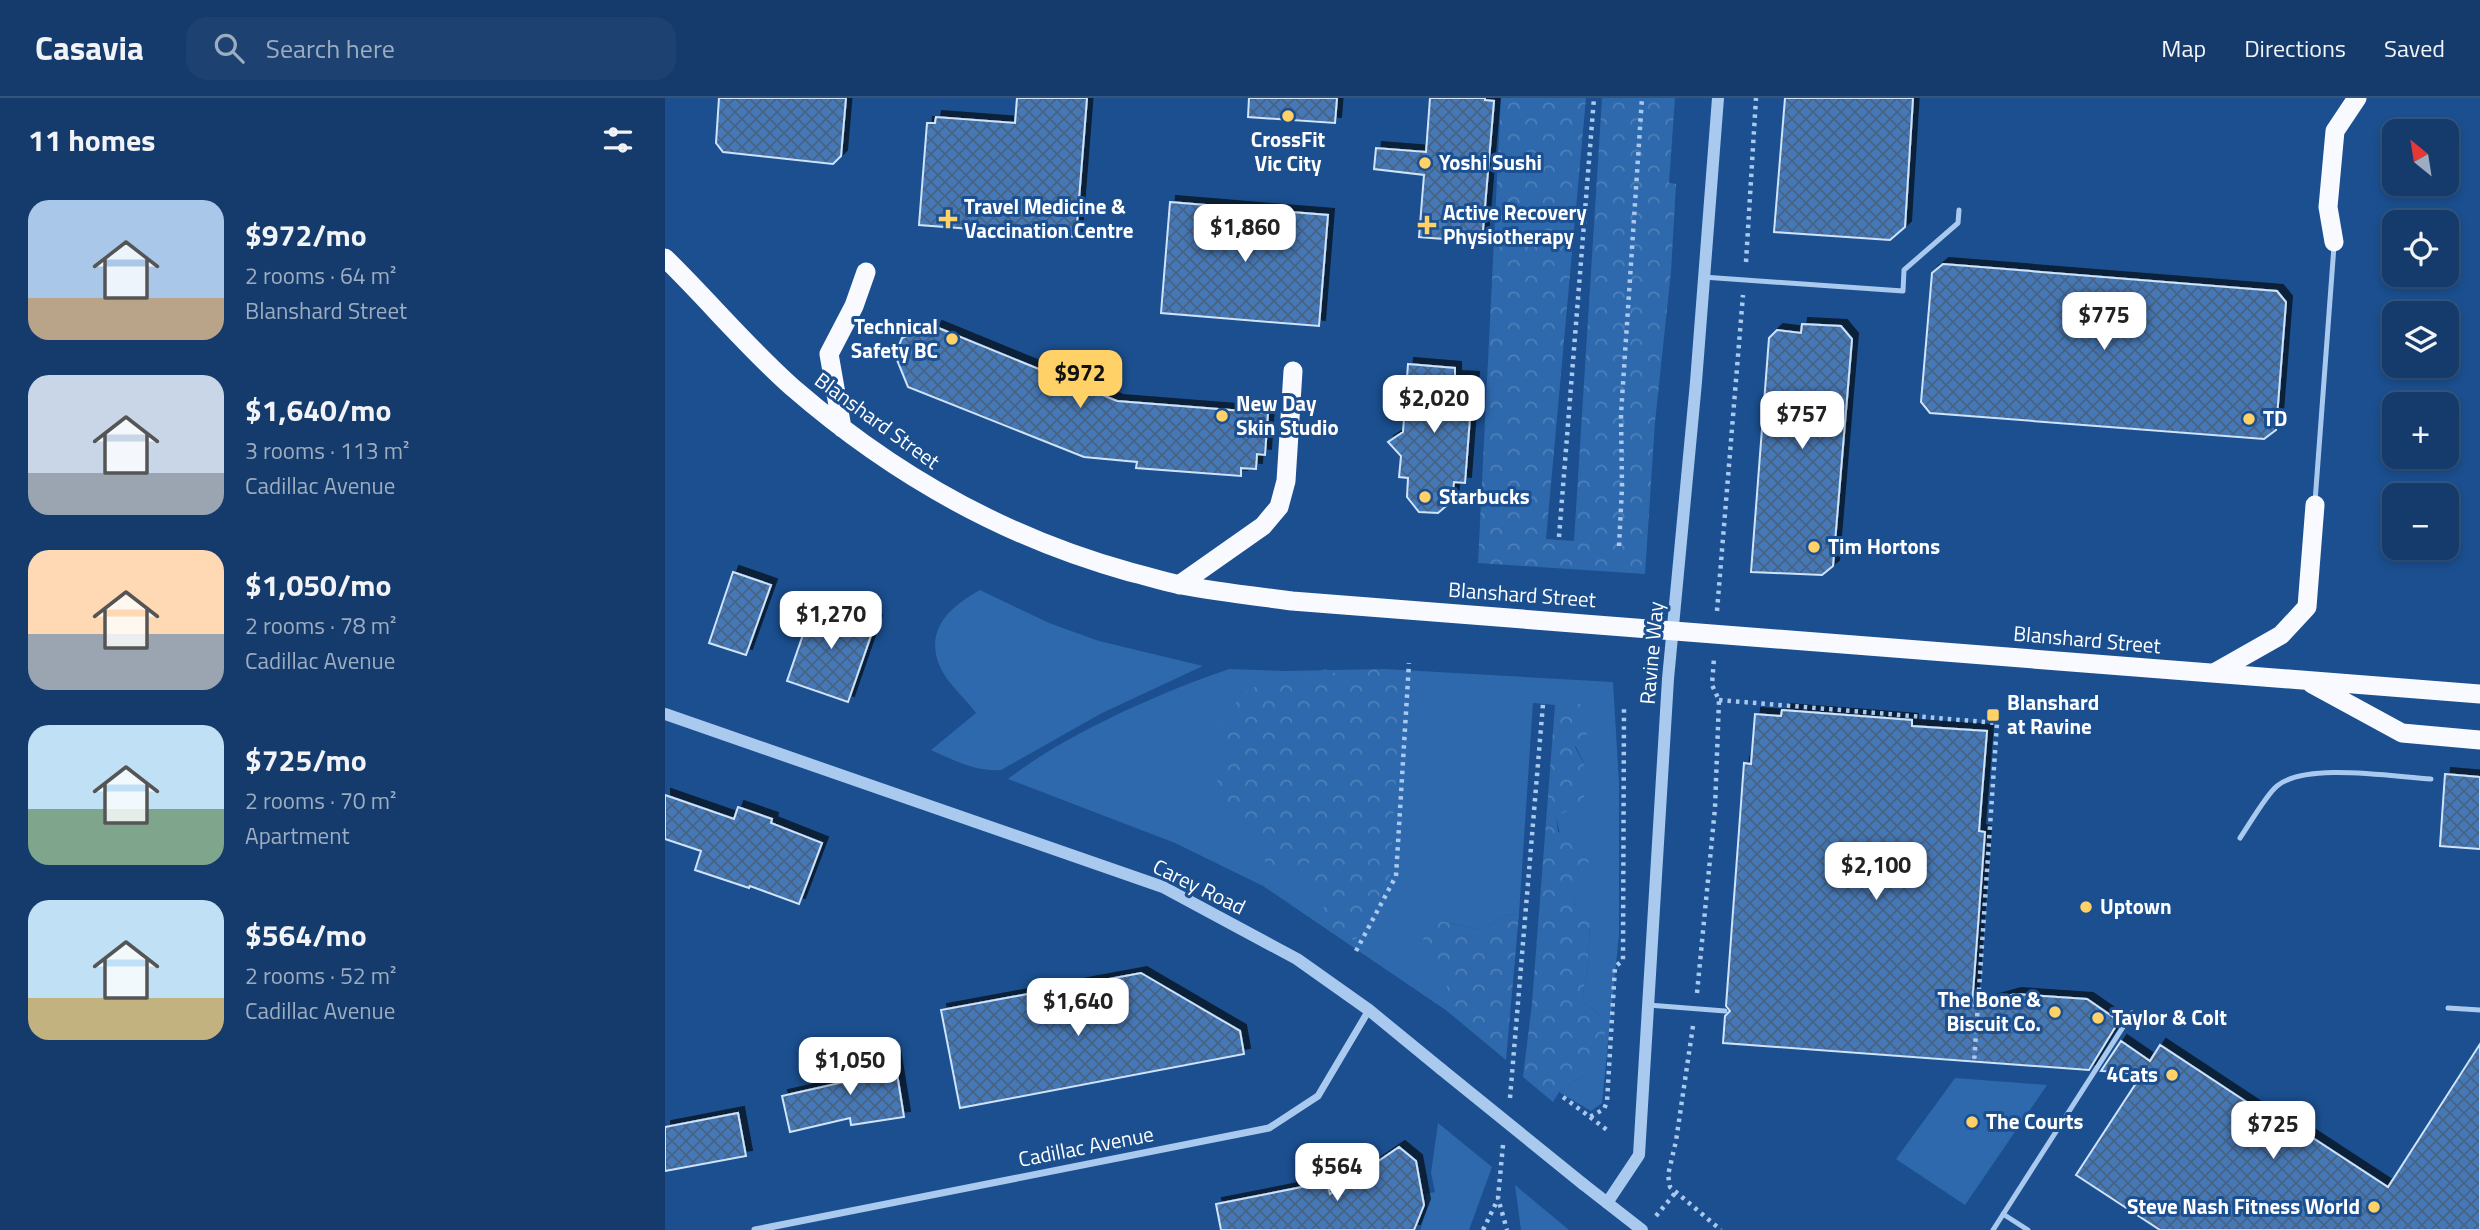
<!DOCTYPE html>
<html lang="en">
<head>
<meta charset="utf-8">
<style>
  :root { --surface:#143b6b; --page:#1d4271; --text:#f1f3f6; --muted:#9dadc1; --line:#33557e; --accent:#ffd166 }
  body { margin:0; font-family:"Titillium Web",sans-serif; background:var(--page); color:var(--text); height:100vh; display:flex; flex-direction:column; font-size:26px; white-space:nowrap }
  * { box-sizing:border-box; margin:0 }
  p { font-size:23px; color:var(--muted) }
  .icon { flex:none; width:38px; height:38px; fill:none; stroke:currentColor; stroke-width:2; stroke-linecap:round; stroke-linejoin:round }
  .map { position:relative; flex:1; overflow:hidden }
  .panel { display:flex; flex-direction:column; background:var(--surface); width:665px }
  .panel>* { flex:none }
  .needle { width:46px; rotate:330deg }
  .buttons { position:absolute; left:1717px; top:21px; display:grid; gap:14px }
  .buttons a { display:grid; place-items:center; width:77px; height:77px; border-radius:14px; background:var(--surface); box-shadow:0 4px 10px #0003,0 0 0 2px var(--line); font-size:35px }
  .price { position:absolute; translate:-50% -60px; padding:0 16px; border-radius:14px; background:#fff; color:#222; font-size:23px; line-height:46px; filter:drop-shadow(0 2px 4px #0008) }
  .price::after { content:''; position:absolute; left:50%; top:42px; width:21px; height:16px; margin-left:-10px; background:inherit; clip-path:polygon(0 0,100% 0,50% 100%) }
  .price.current { background:var(--accent); color:#111 }
  ul { padding:0; list-style:none }
  li { display:flex; align-items:center; gap:21px; height:175px; padding:0 28px }
  li span { display:grid; place-items:center; flex:none; width:196px; height:140px; border-radius:21px; color:#555 }
  li>.icon { margin-inline-start:auto }
  span .icon { width:84px; height:84px; fill:#fffc; stroke-width:1 }
  li b { font-size:30px }
  h2 { display:flex; justify-content:space-between; align-items:center; height:84px; padding:0 28px; font-size:30px }
  header { display:flex; align-items:center; gap:42px; box-sizing:border-box; height:98px; padding:0 35px; background:var(--surface); border-bottom:2px solid var(--line) }
  header strong { font-size:33px }
  nav { display:flex; gap:38px; margin-inline-start:auto; font-size:24px }
  .search { width:490px; height:63px; background:var(--page); display:flex; align-items:center; gap:18px; box-sizing:border-box; padding:0 24px; border-radius:21px; color:var(--muted); font-size:26px }
  main { display:flex; flex:1; min-height:0 }
  .map>svg:first-child { display:block }
</style>
</head>
<body>
<header>
<strong>Casavia</strong>
<div class="search"><svg class="icon" aria-label="search" viewBox="0 0 24 24"><circle cx="10" cy="10" r="6"/><path d="M15 15l6 6"/></svg>Search here</div>
<nav><a>Map</a><a>Directions</a><a>Saved</a></nav>
</header>
<main>
<section class="panel">
<h2>11 homes<svg class="icon" aria-label="filters" viewBox="0 0 24 24"><path d="M4 7h16M4 17h16"/><circle cx="9" cy="7" r="2"/><circle cx="15" cy="17" r="2"/></svg></h2>
<ul>
<li><span style="background:linear-gradient(#a9c7e8 70%,#b9a48a 0)"><svg class="icon" aria-label="home" viewBox="0 0 24 24"><path d="M3 11l9-7 9 7M6 9v11h12V9"/></svg></span><div><b>$972/mo</b><p>2 rooms · 64 m²</p><p>Blanshard Street</p></div></li>
<li><span style="background:linear-gradient(#c9d6e8 70%,#9aa5b1 0)"><svg class="icon" aria-label="home" viewBox="0 0 24 24"><path d="M3 11l9-7 9 7M6 9v11h12V9"/></svg></span><div><b>$1,640/mo</b><p>3 rooms · 113 m²</p><p>Cadillac Avenue</p></div></li>
<li><span style="background:linear-gradient(#ffd9b3 60%,#9aa5b1 0)"><svg class="icon" aria-label="home" viewBox="0 0 24 24"><path d="M3 11l9-7 9 7M6 9v11h12V9"/></svg></span><div><b>$1,050/mo</b><p>2 rooms · 78 m²</p><p>Cadillac Avenue</p></div></li>
<li><span style="background:linear-gradient(#bfe0f5 60%,#7fa58c 0)"><svg class="icon" aria-label="home" viewBox="0 0 24 24"><path d="M3 11l9-7 9 7M6 9v11h12V9"/></svg></span><div><b>$725/mo</b><p>2 rooms · 70 m²</p><p>Apartment</p></div></li>
<li><span style="background:linear-gradient(#bfe0f5 70%,#c2b280 0)"><svg class="icon" aria-label="home" viewBox="0 0 24 24"><path d="M3 11l9-7 9 7M6 9v11h12V9"/></svg></span><div><b>$564/mo</b><p>2 rooms · 52 m²</p><p>Cadillac Avenue</p></div></li>
</ul>
</section>
<div class="map">
<svg width="1815" height="1132" viewBox="0 0 1815 1132">
  <defs>
    <pattern id="forest-crowns" width="20" height="18" patternUnits="userSpaceOnUse" patternTransform="scale(1.75)"><rect width="20" height="18" fill="#2e69ad"/><path d="M2 6a3 3 0 1 1 6 0M12 15a3 3 0 1 1 6 0" fill="none" stroke="#4d80b9"/></pattern>
    <pattern id="building-cross-hatch" width="8" height="8" patternUnits="userSpaceOnUse" patternTransform="scale(1.75)"><rect width="8" height="8" fill="#4478b7"/><path d="M0 0l8 8M0 8l8-8" fill="none" stroke="#486282"/></pattern>
    <filter id="shadow"><feDropShadow dx="6" dy="-6" stdDeviation="0" flood-color="#0009"/></filter>
  </defs>
  <rect width="100%" height="100%" fill="#1b4f8f"/>
  <path fill="#2e69ad" d="M315,492L384,525L434,543L538,568L437,615L336,672C311,674 288,662 266,652L311,615C301,601 284,587 276,571C258,533 284,509 315,492Z
    M564,571L618,573L720,571L948,584L954,684V837L937,1005L926,1013L894,994L922,975L939,921L917,903L923,866L925,824L911,808L907,795L891,718L923,673L890,607L868,605L854,816L842,817L815,832L785,825L782,913L598,788L510,745L343,681C401,636 494,595 564,571Z
    M1290,980L1382,987L1300,1107L1231,1061Z
    M773,1025L827,1069L804,1132H755L762,1111L761,1096L770,1094L766,1075Z
    M850,1087L904,1132H856Z"/>
  <path fill="url(#forest-crowns)" d="M836,0H921L881,441L909,443L937,0H1010L1004,85L1011,86L1006,174L990,324L980,476L813,465Z
    M660,571L682,580L710,571L737,582L725,778L690,843L653,820L661,805L645,789L654,774L646,764L627,773L600,764L599,745L578,738L571,716L546,694C563,666 563,659 554,628L579,594L603,583L632,582Z
    M916,606L928,630L910,649L923,673L918,707L891,718L893,734L908,739L924,763L907,795L911,808L925,823L923,867L917,903L939,921L940,945L922,975L894,994L888,1004L858,979L867,905L890,607Z
    M854,816L841,962L782,913V874L758,841L772,822L815,832L842,817Z"/>
  <path fill="url(#building-cross-hatch)" stroke="#cfe3fa" stroke-width="2" filter="url(#shadow)" d="M54,0H181L176,58L168,66L58,54L51,45Z
    M352,0H422L411,139L254,127L262,25H270L271,19L350,25Z
    M584,0H672L670,25L583,19Z
    M765,0H820V2L829,3L817,144L754,139L759,77L709,71L711,50L761,54Z
    M1120,0H1248L1240,129L1225,142L1109,134Z
    M505,104L663,117L654,228L496,215Z
    M1278,166L1612,193L1621,204L1611,332L1599,341L1265,315L1256,304L1267,175Z
    M1137,226L1176,228L1187,241L1168,468L1157,477L1086,474L1104,240L1112,232L1136,235Z
    M271,229L452,303L603,315L600,357L592,356L591,371L576,370V378L471,370L472,364L419,359L243,289L230,257L237,240L255,232L268,237Z
    M743,266L790,270V279L808,280L800,385L789,384L787,403L773,415L754,414L742,399L743,380L734,379L736,358L723,344L738,334Z
    M68,474L106,487L81,557L44,545Z
    M150,502L211,523L183,604L122,583Z
    M1117,612L1247,622V628L1322,633L1314,733L1320,734L1307,908L1350,896L1422,901L1454,923L1424,972L1058,945L1060,918L1065,913L1061,908L1079,665L1086,666L1090,616L1116,618Z
    M1780,676L1815,679V751L1775,748Z
    M0,697L69,721L73,709L107,721L106,725L157,745L134,806L85,788L84,790L30,772L36,753L0,741Z
    M476,875L575,933L579,956L295,1010L276,912Z
    M1456,943L1485,963L1495,947L1618,1028L1622,1023L1723,1089L1815,946V1132H1495L1411,1077L1477,976L1436,973Z
    M229,957L239,1019L186,1027L185,1020L125,1034L117,998L179,984L176,965Z
    M73,1015L81,1058L0,1073V1029Z
    M734,1049L751,1063L759,1107L749,1132H556L551,1106L662,1084L665,1096Z"/>
  <g fill="none" stroke-linecap="round" stroke-linejoin="round">
    <path stroke="#a9c9ee" stroke-width="4.5" stroke-dasharray="3.5 5" stroke-linecap="butt" d="M1081,164L1091,0
      M894,439L929,0
      M954,448L957,390L956,316L977,0
      M1052,513L1078,197
      M1054,602L1332,625L1309,965
      M691,853L731,778L744,565
      M1032,895L1050,710L1054,602L1047,587L1049,560
      M1028,928L1011,1043L1003,1077L1005,1089L1011,1094L1056,1132
      M898,999L925,1019L939,1011L942,1004L950,869L958,862L959,607
      M845,1000L878,606
      M925,1019L942,1032
      M838,1047L833,1100L842,1132
      M991,1118L1011,1094
      M818,1132L833,1101"/>
    <path stroke="#a9c9ee" stroke-width="5" d="M1038,179L1238,193L1239,172L1293,125L1294,112
      M1650,404L1669,148
      M1575,740C1584,727 1601,697 1612,688C1641,664 1729,679 1766,681
      M983,907L1060,913
      M1783,910L1815,912
      M1338,1116L1363,1132
      M1328,1132L1467,915"/>
    <path stroke="#a9c9ee" stroke-width="7" d="M90,1132L604,1030L653,998L704,912"/>
    <path stroke="#a9c9ee" stroke-width="12" d="M0,616L498,789L632,861L704,912L776,971
      M918,1086L977,1132
      M942,1105L974,1057L1003,581L1031,284L1053,0"/>
    <path stroke="#f8faff" stroke-width="19" d="M1669,144L1663,109L1670,33L1692,0
      M0,160C43,202 82,249 127,289C226,375 338,439 465,474C482,478 499,484 516,487C553,494 590,498 627,503L1815,596
      M177,330L164,256L189,208L201,174
      M514,487L598,428L614,409L621,383L628,273
      M1549,575L1616,537L1642,509L1650,407
      M1647,586L1737,635L1815,642"/>
    <path stroke="#a9c9ee" stroke-width="12" d="M776,971L918,1086"/>
  </g>
  <g fill="#ffd166" stroke="#1b4f8f" stroke-width="2.5">
    <circle cx="623" cy="18" r="7"/>
    <circle cx="760" cy="65" r="7"/>
    <path d="M279.5 110.5h7v7h7v7h-7v7h-7v-7h-7v-7h7z"/>
    <path d="M758.5 116.5h7v7h7v7h-7v7h-7v-7h-7v-7h7z"/>
    <circle cx="287" cy="241" r="7"/>
    <circle cx="557" cy="318" r="7"/>
    <circle cx="1584" cy="321" r="7"/>
    <circle cx="760" cy="399" r="7"/>
    <circle cx="1149" cy="449" r="7"/>
    <rect x="1321" y="610" width="14" height="14" rx="3.5"/>
    <circle cx="1421" cy="809" r="7"/>
    <circle cx="1390" cy="914" r="7"/>
    <circle cx="1433" cy="920" r="7"/>
    <circle cx="1507" cy="977" r="7"/>
    <circle cx="1307" cy="1024" r="7"/>
    <circle cx="1709" cy="1109" r="7"/>
  </g>
  <g text-anchor="middle" stroke-width="6" stroke-linejoin="round" paint-order="stroke">
    <g font-size="21" font-weight="bold" fill="#fff" stroke="#1b4f8f" text-anchor="start">
      <text x="623" y="49" text-anchor="middle">CrossFit<tspan x="623" dy="24">Vic City</tspan></text>
      <text x="774" y="72">Yoshi Sushi</text>
      <text x="299" y="116">Travel Medicine &amp;<tspan x="299" dy="24">Vaccination Centre</tspan></text>
      <text x="778" y="122">Active Recovery<tspan x="778" dy="24">Physiotherapy</tspan></text>
      <text x="273" y="236" text-anchor="end">Technical<tspan x="273" dy="24">Safety BC</tspan></text>
      <text x="571" y="313">New Day<tspan x="571" dy="24">Skin Studio</tspan></text>
      <text x="1598" y="328">TD</text>
      <text x="774" y="406">Starbucks</text>
      <text x="1163" y="456">Tim Hortons</text>
      <text x="1342" y="612">Blanshard<tspan x="1342" dy="24">at Ravine</tspan></text>
      <text x="1435" y="816">Uptown</text>
      <text x="1376" y="909" text-anchor="end">The Bone &amp;<tspan x="1376" dy="24">Biscuit Co.</tspan></text>
      <text x="1447" y="927">Taylor &amp; Colt</text>
      <text x="1493" y="984" text-anchor="end">4Cats</text>
      <text x="1321" y="1031">The Courts</text>
      <text x="1695" y="1116" text-anchor="end">Steve Nash Fitness World</text>
    </g>
    <g font-size="21" fill="#fff" stroke="#1b4f8f">
      <text transform="translate(212 323) rotate(36)" y="7">Blanshard Street</text>
      <text transform="translate(857 497) rotate(4)" y="7">Blanshard Street</text>
      <text transform="translate(1422 542) rotate(5)" y="7">Blanshard Street</text>
      <text transform="translate(987 555) rotate(-85)" y="7">Ravine Way</text>
      <text transform="translate(534 789) rotate(26)" y="7">Carey Road</text>
      <text transform="translate(421 1049) rotate(-11)" y="7">Cadillac Avenue</text>
    </g>
  </g>
</svg>
<div class="buttons">
<a><svg class="needle" viewBox="-14 -14 28 28"><path d="M0-13l5 13h-10z" fill="#e53935"/><path d="M0 13l5-13h-10z" fill="#9dadc1"/></svg></a>
<a><svg class="icon" aria-label="locate" viewBox="0 0 24 24"><circle cx="12" cy="12" r="6"/><path d="M12 2v4M12 18v4M2 12h4M18 12h4"/></svg></a>
<a><svg class="icon" aria-label="layers" viewBox="0 0 24 24"><path d="M12 4l9 5-9 5-9-5zM3 14l9 5 9-5"/></svg></a>
<a>+</a>
<a>−</a>
</div>
<b class="price" style="left:580px;top:166px">$1,860</b>
<b class="price" style="left:1439px;top:254px">$775</b>
<b class="price current" style="left:415px;top:312px">$972</b>
<b class="price" style="left:769px;top:337px">$2,020</b>
<b class="price" style="left:1137px;top:353px">$757</b>
<b class="price" style="left:166px;top:553px">$1,270</b>
<b class="price" style="left:1211px;top:804px">$2,100</b>
<b class="price" style="left:413px;top:940px">$1,640</b>
<b class="price" style="left:185px;top:999px">$1,050</b>
<b class="price" style="left:1608px;top:1063px">$725</b>
<b class="price" style="left:672px;top:1105px">$564</b>
</div>
</main>
</body>
</html>
